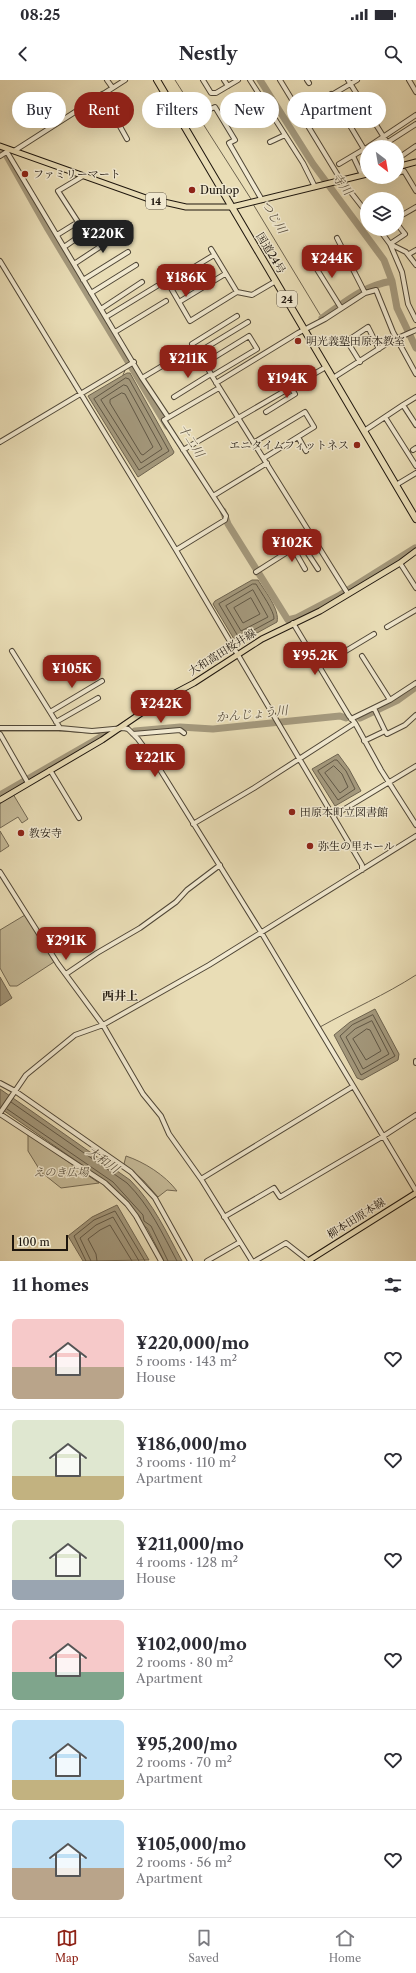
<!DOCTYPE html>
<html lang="en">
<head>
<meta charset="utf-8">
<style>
  :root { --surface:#fff; --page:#f7f7f7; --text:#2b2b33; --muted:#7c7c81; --line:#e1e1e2; --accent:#8f2418 }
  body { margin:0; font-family:"Libre Caslon Text","Noto Serif JP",serif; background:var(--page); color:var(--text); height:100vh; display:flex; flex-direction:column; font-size:15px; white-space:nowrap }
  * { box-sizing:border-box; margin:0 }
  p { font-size:13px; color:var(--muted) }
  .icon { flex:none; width:22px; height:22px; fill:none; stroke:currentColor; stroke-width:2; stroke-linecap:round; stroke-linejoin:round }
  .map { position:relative; height:1181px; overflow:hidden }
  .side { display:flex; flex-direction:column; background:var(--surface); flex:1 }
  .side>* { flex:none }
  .guide { position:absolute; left:12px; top:12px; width:392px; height:36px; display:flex; gap:8px }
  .needle { width:26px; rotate:149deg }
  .fabs { position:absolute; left:360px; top:60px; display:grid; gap:8px }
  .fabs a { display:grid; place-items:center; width:44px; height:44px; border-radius:50%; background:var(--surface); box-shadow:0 4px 16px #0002; font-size:20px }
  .scale { position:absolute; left:12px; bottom:10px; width:56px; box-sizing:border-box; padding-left:4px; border:2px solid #1d150d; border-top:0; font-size:11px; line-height:14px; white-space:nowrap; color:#1d150d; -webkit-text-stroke:3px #f1e9d0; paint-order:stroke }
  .price { position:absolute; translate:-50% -34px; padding:0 9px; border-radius:8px; background:var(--accent); color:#fff; font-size:13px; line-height:26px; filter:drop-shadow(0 1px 2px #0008) }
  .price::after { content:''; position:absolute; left:50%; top:24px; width:12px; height:9px; margin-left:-6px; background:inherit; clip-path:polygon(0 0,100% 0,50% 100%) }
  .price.on { background:#222; color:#fff }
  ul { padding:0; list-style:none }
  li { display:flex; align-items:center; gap:12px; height:100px; padding:0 12px }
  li+li { border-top:1px solid var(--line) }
  li span { display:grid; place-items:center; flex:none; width:112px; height:80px; border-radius:6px; color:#555 }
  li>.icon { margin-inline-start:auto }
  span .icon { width:48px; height:48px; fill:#fffc; stroke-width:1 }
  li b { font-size:17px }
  h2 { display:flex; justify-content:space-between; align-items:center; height:48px; padding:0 12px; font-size:17px }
  .tag { padding:0 14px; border-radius:18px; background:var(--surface); box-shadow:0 4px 16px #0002; font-size:14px; line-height:36px }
  .tag.on { background:var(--accent); color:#fff }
  .status { display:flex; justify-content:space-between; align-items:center; height:28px; padding:0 20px; background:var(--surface); direction:ltr }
  .status svg { height:11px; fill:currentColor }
  header { display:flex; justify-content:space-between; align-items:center; height:52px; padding:0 12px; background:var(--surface); font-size:18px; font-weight:700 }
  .dock { display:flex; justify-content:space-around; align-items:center; height:56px; border-top:1px solid var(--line); background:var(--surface); font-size:11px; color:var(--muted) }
  .dock a { display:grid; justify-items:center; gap:2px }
  .dock .on { color:var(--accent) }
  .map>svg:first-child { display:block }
</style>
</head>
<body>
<div class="status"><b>08:25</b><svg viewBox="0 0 49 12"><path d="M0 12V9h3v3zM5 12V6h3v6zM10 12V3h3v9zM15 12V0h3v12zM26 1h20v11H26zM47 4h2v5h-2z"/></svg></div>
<header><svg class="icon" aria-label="back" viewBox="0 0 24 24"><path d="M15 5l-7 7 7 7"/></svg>Nestly<svg class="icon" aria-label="search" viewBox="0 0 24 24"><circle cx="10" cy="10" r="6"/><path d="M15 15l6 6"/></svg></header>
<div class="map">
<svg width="416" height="1181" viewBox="0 0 416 1181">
  <rect width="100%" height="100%" fill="#e9ddb6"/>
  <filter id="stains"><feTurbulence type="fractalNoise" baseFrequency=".005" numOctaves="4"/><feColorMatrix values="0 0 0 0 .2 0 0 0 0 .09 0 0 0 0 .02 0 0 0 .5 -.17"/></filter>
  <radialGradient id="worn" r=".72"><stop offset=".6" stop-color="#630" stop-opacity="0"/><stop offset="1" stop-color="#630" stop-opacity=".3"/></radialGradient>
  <path fill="#c6bb99" stroke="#726853" d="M13,714L28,739L22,743L18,737L0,748V722Z
    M0,751L9,766L0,772Z
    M25,835L54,882L17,906H10L0,888V850Z
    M28,1054L99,1103L61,1108L41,1092L28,1071Z
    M126,1076C144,1082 165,1095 177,1111L167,1110L158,1117L144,1101L124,1084Z"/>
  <path fill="#a4997d" stroke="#6e6450" d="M127,293H130L174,372L173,374L138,397L88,316Z
    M252,500H258C265,511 280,530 277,542L237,564L213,524L215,521Z
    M338,674L349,689L361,711L335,726L312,689Z
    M0,897L12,918L0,926Z
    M375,929L399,974L398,980L362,1000L357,998L334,955L350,942Z
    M0,1009L130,1100C154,1124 166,1152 182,1181H164L147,1148L142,1145L140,1137L111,1105L0,1028Z
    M117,1125L149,1180L83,1181L68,1156L92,1137Z"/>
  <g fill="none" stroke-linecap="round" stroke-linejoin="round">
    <path stroke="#605745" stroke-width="1" d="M126,298L129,299L169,371L139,390L94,319Z
      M124,305L127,306L162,369L141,383L101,320Z
      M122,313L125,314L153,367L143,375L141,374L110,323V320Z
      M253,504H256C260,511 275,532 274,539L239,558L219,524Z
      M253,510L268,537L241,551L226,526Z
      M251,518L260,534L243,543L234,528Z
      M335,680H337L346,691L355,709L338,720L318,691Z
      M334,686L342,694L348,707L340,713L325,693Z
      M373,935L395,976L361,995L340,956L352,945Z
      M372,941L389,974L363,989L346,957L355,949Z
      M367,949L370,950L381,971L366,980L353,959Z
      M11,1022L127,1103C150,1126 162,1153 177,1181
      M7,1029L113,1102L143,1135L144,1141L151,1146L168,1181
      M86,1181L74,1156L94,1140L115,1131L145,1181
      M91,1181L80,1158L96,1145L113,1137L139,1181
      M97,1181L96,1174L88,1159L100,1150L110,1145L132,1181"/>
    <path stroke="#6e6450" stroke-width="1" d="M175,0L251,119
      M253,124L322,238
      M123,295L126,288
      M0,651H61L104,654
      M320,947C352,929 385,915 416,895"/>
    <path stroke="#a4997d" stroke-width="7" d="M260,0L313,84L384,180L392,201L397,228L416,268
      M0,73L4,71L48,149L167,346
      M322,238C345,222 363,206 392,201
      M223,431L228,444L288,540L296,538L340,515L415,468
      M360,638L398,620L416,607
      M135,651L180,647L213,649L340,636L346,638
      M0,715L106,654"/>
    <defs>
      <path id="minor" d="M107,0L112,7
        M203,0L211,13H216L238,0
        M224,0L228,6
        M250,0L303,83L315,107
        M280,0L339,97L367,133
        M307,0L309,3
        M348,0L390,67
        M409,0L416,12
        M102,14L127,59
        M331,14L364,69
        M208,30L215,27L235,60L229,63L262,120
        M301,33L357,0
        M270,62L285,55
        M388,62L416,44
        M368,67L416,35
        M14,71L125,0
        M7,72L142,298L168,337
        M0,76L8,71
        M353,76L362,95
        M397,79L416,66
        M339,84L366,68
        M397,93L404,91L416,111
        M397,138L416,127
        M379,149L390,164L406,172L416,185
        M57,155L78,142L58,111L83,96
        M337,158L365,213
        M390,164L402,192L408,224L416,240
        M390,164L405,154L397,144
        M64,167L93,147
        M211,169L237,212L252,215L276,201
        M409,174L416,170
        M214,175L168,203L190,241L237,212
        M0,181L176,470L362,785V790
        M313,183L341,228
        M74,184L124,151
        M83,200L128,172
        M91,213L136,185
        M179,222L225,194
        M101,229L142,202
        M106,237L157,206
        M115,252L166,221
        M249,256L257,269L212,296L205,283Z
        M192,264L237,236
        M197,273L248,242
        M360,282L347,261L368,247L379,269
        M212,296L348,514
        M142,298L194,267
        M333,298L391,261L416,250
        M216,303L298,253L325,239L365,213L376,210L393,252L416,294
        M174,317L211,294
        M403,325L416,317
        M266,332L295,314L291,308
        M385,337L416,386
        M364,351L403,325L416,345
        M298,357L306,371
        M0,362L134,282
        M255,362L305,332L314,347L264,378
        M183,370L326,287
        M413,370L416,368
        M396,405L416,393
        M213,416L267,383
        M301,463L318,489
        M293,468L305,489
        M176,470L225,440L226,436L164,340L219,308
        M400,483L416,508
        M256,492L311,457
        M293,543L349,636L355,643L381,690L416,745
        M387,547L416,530
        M12,571L60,648
        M362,576L390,620
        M319,587L374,554
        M374,628L385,651
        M50,632L102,601
        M351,639L390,620L416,603
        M56,642L98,618
        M0,648H60L92,651L124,648L128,649L138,659L159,688L261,852L416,1111
        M0,654L28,703
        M133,654L180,650L184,653
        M364,661L385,651L387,654L405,645L416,635
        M50,690L79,738
        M333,736L416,686
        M193,744L254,708L355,643
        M0,792L58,884L103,945L143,1014L161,1036L169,1054L201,1099L252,1181
        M66,894L97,873L140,848L176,822L187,810L220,785
        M416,981V983
        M0,1003L15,1011L131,1092L155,1118L190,1181
        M0,1033L26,995L75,955L103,945L209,885L416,756
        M0,1034L105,1103L127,1124L136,1136L161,1181
        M201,1099L352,1007
        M224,1137L274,1108L280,1117L382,1057L416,1035
        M207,1181L240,1162
        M255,1181L286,1163L309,1181"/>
      <path id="major" d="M0,66L146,118L186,127H232L367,94
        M397,87L416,82
        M0,720L102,660L156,623L194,603L262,559L320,531L400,483L416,471
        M308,1181L416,1113"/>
      <path id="highway" d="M157,0L416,439"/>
    </defs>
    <use href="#minor" stroke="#504737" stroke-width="6"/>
    <use href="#major" stroke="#1d150d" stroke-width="7"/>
    <use href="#highway" stroke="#1d150d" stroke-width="8"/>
    <use href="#minor" stroke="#f1e9d0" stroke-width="4"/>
    <use href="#major" stroke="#e9ddb6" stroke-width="5"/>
    <use href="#highway" stroke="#e9ddb6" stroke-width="6"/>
  </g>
  <g fill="#8f2418" stroke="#f1e9d0" stroke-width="1.5">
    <circle cx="25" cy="94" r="4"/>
    <circle cx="192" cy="110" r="4"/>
    <circle cx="298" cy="261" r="4"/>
    <circle cx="357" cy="365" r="4"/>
    <circle cx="292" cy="732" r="4"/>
    <circle cx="21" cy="753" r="4"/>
    <circle cx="310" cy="766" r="4"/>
  </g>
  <g text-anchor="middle" stroke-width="3" stroke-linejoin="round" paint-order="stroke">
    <g fill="#f1e9d0" stroke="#5d5548" stroke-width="1">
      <rect x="146" y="113" width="20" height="16" rx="3"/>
      <rect x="277" y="211" width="20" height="16" rx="3"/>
    </g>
    <g font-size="10" font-weight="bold" fill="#1d150d">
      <text x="156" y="125">14</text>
      <text x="287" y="223">24</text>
    </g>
    <g font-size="11" fill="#1d150d" stroke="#f1e9d0" text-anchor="start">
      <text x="33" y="98">ファミリーマート</text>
      <text x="200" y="114">Dunlop</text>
      <text x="306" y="265">明光義塾田原本教室</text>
      <text x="349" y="369" text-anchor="end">エニタイムフィットネス</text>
      <text x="300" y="736">田原本町立図書館</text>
      <text x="29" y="757">教安寺</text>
      <text x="318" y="770">弥生の里ホール</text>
    </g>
    <g font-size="11" fill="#1d150d" stroke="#f1e9d0">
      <text transform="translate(271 173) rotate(59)" y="4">国道24号</text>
      <text transform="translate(222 572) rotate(-32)" y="4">大和高田桜井線</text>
      <text transform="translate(356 1138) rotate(-32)" y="4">柳本田原本線</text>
    </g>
    <g font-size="11" font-style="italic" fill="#584f3e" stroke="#f1e9d0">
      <text x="61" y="1096">えのき広場</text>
    </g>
    <g font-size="12" font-style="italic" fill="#5a503f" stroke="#f1e9d0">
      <text transform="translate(342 104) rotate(53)" y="4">寺川</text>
      <text transform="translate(274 137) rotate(59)" y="4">つじ川</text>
      <text transform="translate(191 361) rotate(57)" y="4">十二川</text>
      <text transform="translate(252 634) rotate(-6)" y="4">かんじょう川</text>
      <text transform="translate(103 1080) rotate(36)" y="4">大和川</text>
    </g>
    <g font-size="12" font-weight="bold" fill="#1d150d" stroke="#f1e9d0">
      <text x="120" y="920">西井上</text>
    </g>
  </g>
  <rect width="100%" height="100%" filter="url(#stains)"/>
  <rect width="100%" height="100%" fill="url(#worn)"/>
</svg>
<div class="fabs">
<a><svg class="needle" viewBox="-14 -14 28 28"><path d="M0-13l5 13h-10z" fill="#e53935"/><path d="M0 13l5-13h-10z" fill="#7c7c81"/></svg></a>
<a><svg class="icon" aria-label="layers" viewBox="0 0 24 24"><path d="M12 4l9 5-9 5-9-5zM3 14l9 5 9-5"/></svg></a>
</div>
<div class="scale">100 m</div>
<b class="price on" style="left:103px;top:174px">¥220K</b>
<b class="price" style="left:332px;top:199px">¥244K</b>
<b class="price" style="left:186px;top:218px">¥186K</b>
<b class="price" style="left:188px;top:299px">¥211K</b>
<b class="price" style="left:287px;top:319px">¥194K</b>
<b class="price" style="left:292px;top:483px">¥102K</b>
<b class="price" style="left:315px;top:596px">¥95.2K</b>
<b class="price" style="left:72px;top:609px">¥105K</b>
<b class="price" style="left:161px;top:644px">¥242K</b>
<b class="price" style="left:155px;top:698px">¥221K</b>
<b class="price" style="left:66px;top:881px">¥291K</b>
<div class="guide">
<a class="tag">Buy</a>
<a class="tag on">Rent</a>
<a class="tag">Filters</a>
<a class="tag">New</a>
<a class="tag">Apartment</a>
</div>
</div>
<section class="side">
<h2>11 homes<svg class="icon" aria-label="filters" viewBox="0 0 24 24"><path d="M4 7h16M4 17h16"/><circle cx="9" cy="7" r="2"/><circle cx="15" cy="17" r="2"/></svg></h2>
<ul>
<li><span style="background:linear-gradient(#f6c9c9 60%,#b9a48a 0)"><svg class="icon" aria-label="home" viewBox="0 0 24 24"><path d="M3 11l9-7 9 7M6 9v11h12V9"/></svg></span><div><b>¥220,000/mo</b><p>5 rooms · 143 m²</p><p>House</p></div><svg class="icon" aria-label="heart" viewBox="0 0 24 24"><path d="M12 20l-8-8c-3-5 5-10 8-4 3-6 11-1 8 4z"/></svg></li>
<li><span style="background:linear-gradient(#dfe7d0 70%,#c2b280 0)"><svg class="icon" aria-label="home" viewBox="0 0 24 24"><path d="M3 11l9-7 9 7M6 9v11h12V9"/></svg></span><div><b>¥186,000/mo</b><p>3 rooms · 110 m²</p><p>Apartment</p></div><svg class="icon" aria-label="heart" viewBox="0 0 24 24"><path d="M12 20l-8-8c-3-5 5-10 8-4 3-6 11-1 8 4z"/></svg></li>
<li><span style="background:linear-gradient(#dfe7d0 75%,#9aa5b1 0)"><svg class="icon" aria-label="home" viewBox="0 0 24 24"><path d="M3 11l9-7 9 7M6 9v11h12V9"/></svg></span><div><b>¥211,000/mo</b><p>4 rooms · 128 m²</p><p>House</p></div><svg class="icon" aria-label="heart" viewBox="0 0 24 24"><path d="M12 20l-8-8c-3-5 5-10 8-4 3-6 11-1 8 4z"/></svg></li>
<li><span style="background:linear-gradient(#f6c9c9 65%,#7fa58c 0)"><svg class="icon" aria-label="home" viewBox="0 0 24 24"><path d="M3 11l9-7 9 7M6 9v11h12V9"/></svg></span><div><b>¥102,000/mo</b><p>2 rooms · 80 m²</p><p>Apartment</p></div><svg class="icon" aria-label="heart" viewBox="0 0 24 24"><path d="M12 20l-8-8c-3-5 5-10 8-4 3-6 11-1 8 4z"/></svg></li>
<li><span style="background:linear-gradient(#bfe0f5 75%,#c2b280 0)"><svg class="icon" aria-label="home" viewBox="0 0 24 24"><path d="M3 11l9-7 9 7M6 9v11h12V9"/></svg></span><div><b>¥95,200/mo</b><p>2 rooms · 70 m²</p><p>Apartment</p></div><svg class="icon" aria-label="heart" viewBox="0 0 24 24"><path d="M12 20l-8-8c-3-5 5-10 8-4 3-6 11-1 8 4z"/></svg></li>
<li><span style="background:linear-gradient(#bfe0f5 60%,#b9a48a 0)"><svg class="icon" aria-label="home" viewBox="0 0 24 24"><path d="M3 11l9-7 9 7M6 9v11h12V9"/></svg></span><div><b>¥105,000/mo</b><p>2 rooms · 56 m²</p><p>Apartment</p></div><svg class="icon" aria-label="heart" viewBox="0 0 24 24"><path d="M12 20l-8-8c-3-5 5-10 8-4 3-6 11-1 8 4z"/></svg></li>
</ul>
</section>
<nav class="dock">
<a class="on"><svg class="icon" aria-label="map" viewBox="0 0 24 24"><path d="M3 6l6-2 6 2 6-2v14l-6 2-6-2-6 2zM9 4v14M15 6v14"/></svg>Map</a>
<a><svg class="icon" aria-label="saved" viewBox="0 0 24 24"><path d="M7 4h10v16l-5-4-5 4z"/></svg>Saved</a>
<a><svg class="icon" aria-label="home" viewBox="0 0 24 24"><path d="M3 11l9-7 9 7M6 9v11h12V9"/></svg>Home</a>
</nav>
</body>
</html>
